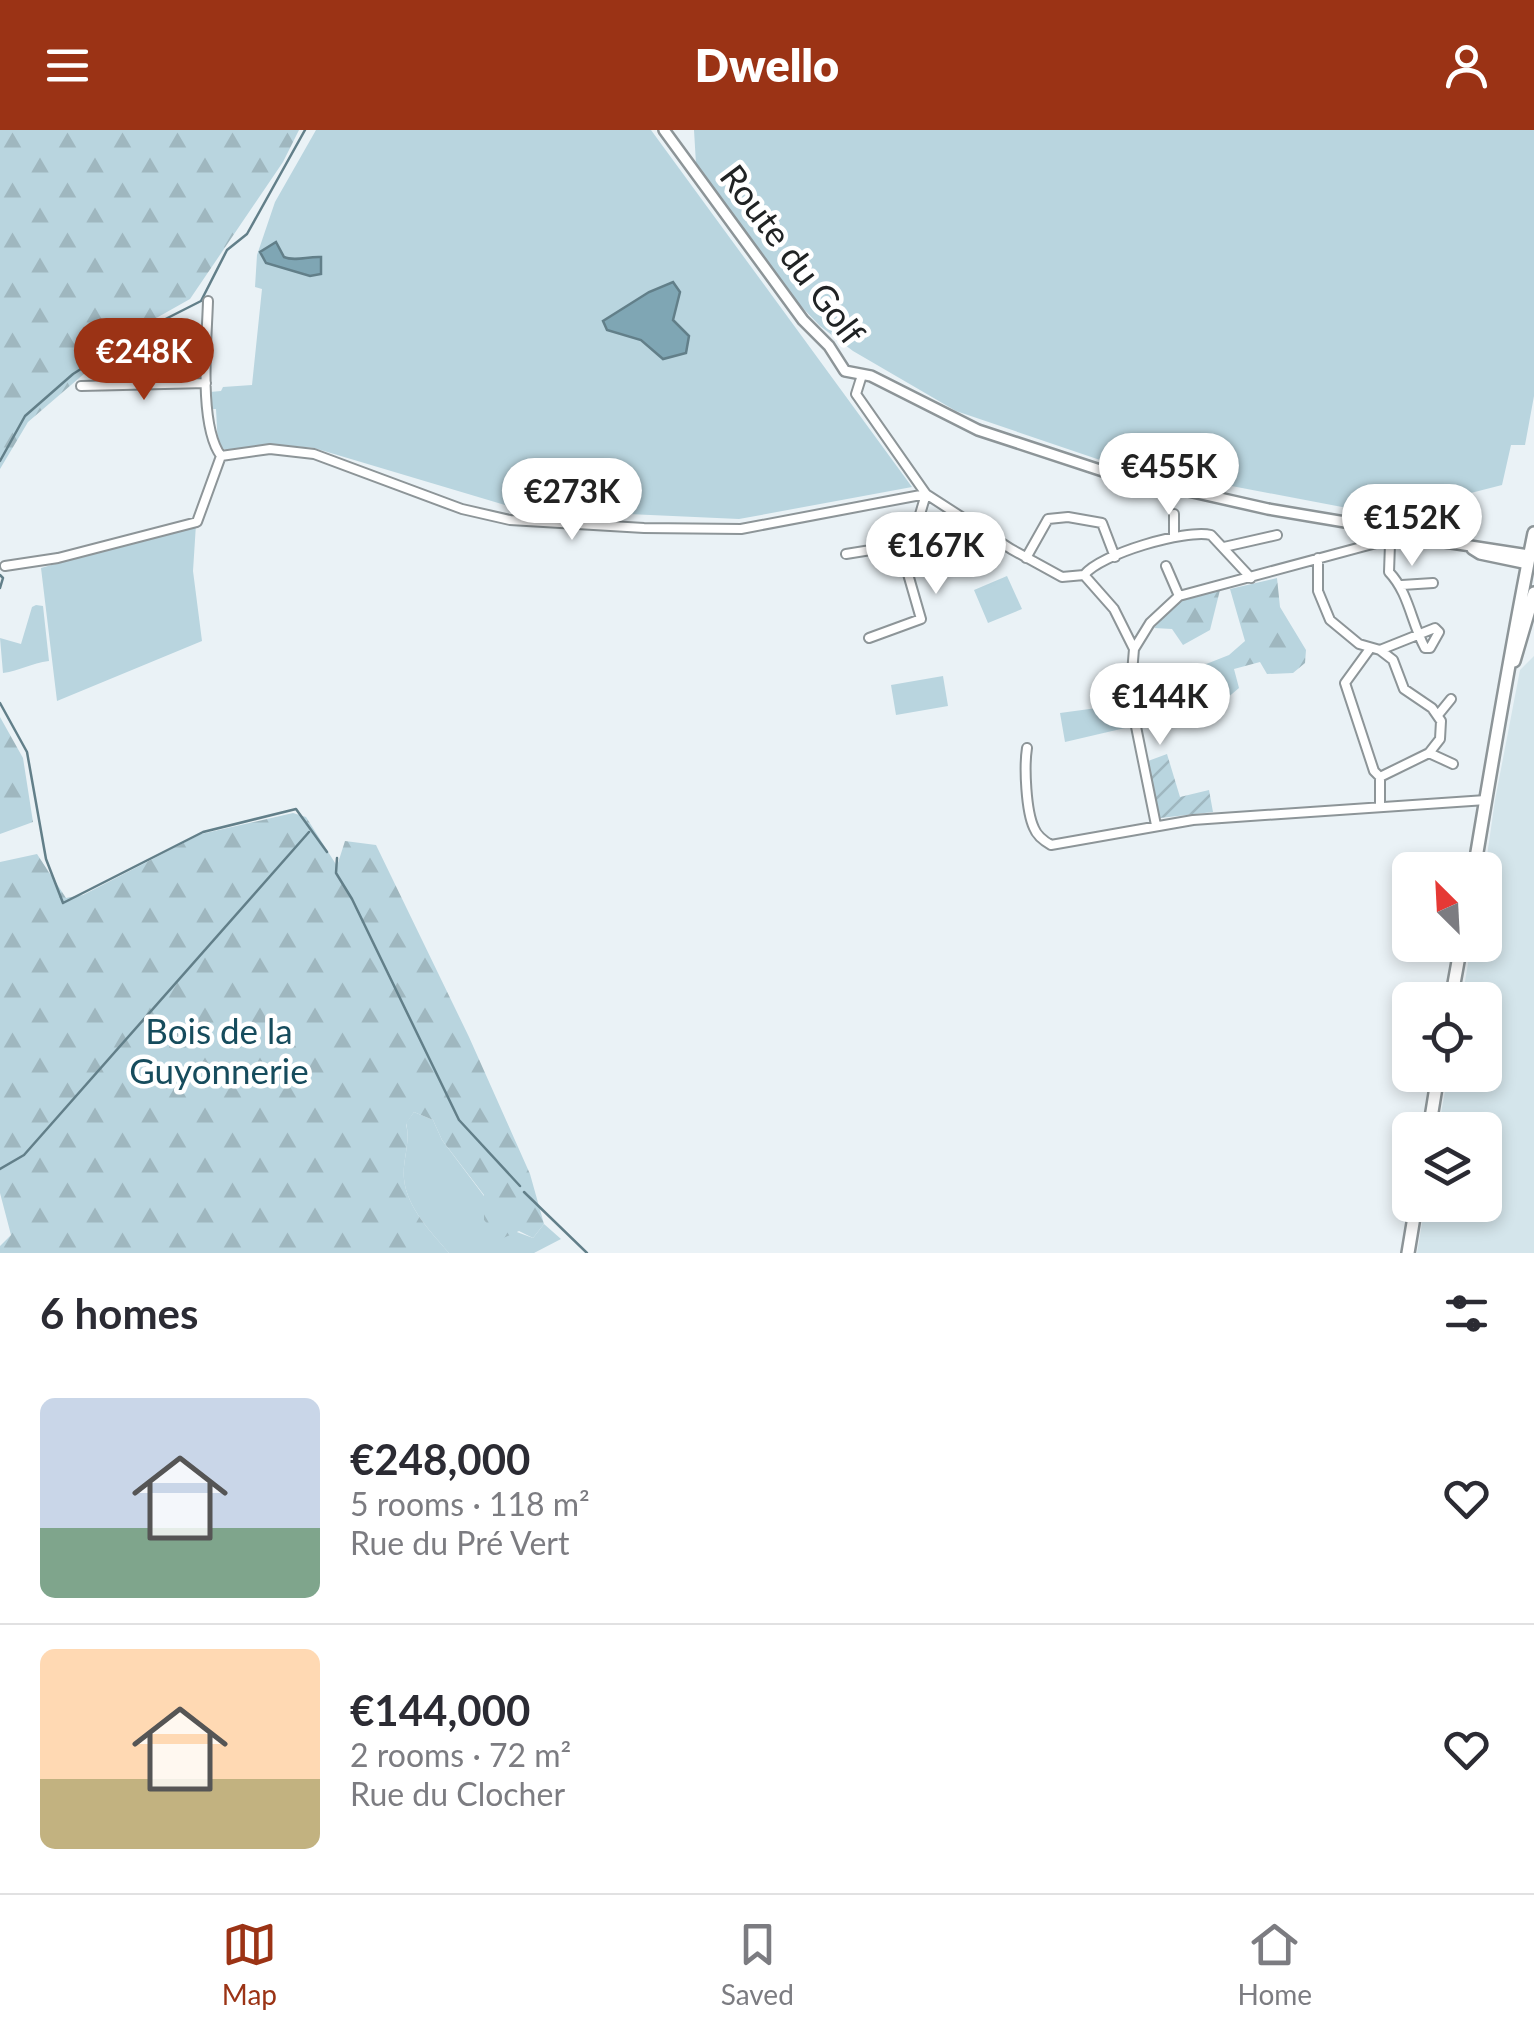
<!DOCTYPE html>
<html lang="en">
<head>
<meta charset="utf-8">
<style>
  :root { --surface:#fff; --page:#f7f7f7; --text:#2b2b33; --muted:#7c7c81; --line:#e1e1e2; --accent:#9b3315 }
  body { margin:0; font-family:Lato,sans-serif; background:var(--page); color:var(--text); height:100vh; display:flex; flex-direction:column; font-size:38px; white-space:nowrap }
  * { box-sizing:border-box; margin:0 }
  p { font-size:32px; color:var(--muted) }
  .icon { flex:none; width:55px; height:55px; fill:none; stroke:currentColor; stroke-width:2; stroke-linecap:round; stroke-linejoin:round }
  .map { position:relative; height:1123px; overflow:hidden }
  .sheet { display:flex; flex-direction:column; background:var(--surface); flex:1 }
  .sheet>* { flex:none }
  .needle { width:65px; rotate:336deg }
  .buttons { position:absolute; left:1392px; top:722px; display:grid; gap:20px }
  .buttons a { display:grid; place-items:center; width:110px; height:110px; border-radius:15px; background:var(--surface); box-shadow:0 5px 15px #0003; font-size:50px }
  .price { position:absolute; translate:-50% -85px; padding:0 22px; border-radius:35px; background:#fff; color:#222; font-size:32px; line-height:65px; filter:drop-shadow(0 2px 5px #0008) }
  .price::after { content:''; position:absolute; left:50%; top:60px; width:30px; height:22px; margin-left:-15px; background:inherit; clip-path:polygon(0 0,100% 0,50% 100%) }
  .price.on { background:var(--accent); color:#fff }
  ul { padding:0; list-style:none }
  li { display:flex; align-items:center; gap:30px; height:250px; padding:0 40px }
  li+li { border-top:2px solid var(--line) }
  li span { display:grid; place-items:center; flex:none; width:280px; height:200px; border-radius:15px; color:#555 }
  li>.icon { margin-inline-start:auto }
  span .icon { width:120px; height:120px; fill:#fffc; stroke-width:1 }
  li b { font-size:42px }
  h2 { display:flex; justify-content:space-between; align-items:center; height:120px; padding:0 40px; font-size:42px }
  header { display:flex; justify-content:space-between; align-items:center; height:130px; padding:0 40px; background:var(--accent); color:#fff; font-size:45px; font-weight:800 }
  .menu { display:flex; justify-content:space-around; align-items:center; height:140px; border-top:2px solid var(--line); background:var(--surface); font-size:28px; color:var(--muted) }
  .menu a { display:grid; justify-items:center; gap:5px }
  .menu .on { color:var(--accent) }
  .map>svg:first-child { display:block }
</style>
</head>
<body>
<header><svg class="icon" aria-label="menu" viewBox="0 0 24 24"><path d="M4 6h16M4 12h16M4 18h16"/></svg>Dwello<svg class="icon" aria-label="person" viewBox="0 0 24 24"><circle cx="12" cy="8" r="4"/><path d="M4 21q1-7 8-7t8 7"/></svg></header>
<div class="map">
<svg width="1534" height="1123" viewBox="0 0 1534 1123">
  <defs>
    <pattern id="forest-firs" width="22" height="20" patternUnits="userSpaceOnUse" patternTransform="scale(2.5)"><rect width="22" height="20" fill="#b9d5df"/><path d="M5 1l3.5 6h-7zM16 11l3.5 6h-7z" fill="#9fb7bf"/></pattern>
    <pattern id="garden-furrows" width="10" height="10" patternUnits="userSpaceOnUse" patternTransform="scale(2.5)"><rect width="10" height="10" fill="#b9d5df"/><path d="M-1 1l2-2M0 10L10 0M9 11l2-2" fill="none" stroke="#9fb7bf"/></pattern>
  </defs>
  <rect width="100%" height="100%" fill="#eaf2f6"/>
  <path fill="#d4e5eb" d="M1534,526V1123H1417L1425,1075H1485V1000H1438L1448,945H1485V870H1462L1471,815H1485V740L1495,670L1520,540Z"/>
  <path fill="#b9d5df" d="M316,0H651L912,357L739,389L518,379L314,318L268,314L227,320L218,317L216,279H212L210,262L221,261L223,257L252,255L262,159L255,157L257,125L275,72Z
    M694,0H1534V266L1525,315H1511L1502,355L1463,365L1431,367L1426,393L1106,332L956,281L853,221L820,196L796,171L696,34Z
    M196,394L193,441L202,511L57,571L41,438Z
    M1007,446L1022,479L988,493L974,460Z
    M36,475L43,476L49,531C31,533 20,541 3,543L0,508L21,514L32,477Z
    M943,546L948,576L896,585L891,555Z
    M1119,575L1125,598L1065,612L1060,583Z
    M414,982L433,990L442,1010L484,1066V1090L533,1108L544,1094L561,1109L534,1123H449C431,1102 407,1078 404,1049C402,1030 411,1013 406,993Z"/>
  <path fill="url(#forest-firs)" d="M0,0H299L283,32L190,169L135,200L28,292L0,339Z
    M1277,448L1280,477L1306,520L1305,533L1293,543L1267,544L1260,532L1234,539L1239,558L1220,574L1191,540L1229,525L1245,511L1230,459Z
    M1220,460L1210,500L1183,515L1172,499L1154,498L1178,471Z
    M0,587L23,628L33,692L0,704Z
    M293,683L306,687L337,736L345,711L376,715L469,907L530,1044L544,1094L533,1108L519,1101L501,1109L484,1090V1065L442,1010L433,990L414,982L406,994C411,1013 402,1030 404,1049C407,1078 431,1102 449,1123H0V1116L11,1105L0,1063V732L37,724L66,768L83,765L201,704Z"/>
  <path fill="url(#garden-furrows)" d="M1167,624L1180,667L1209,660L1213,682L1160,688L1148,631Z"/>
  <path fill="#7fa6b4" stroke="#627f89" stroke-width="2.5" d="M276,112L284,127C295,132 308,126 321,127V144L310,146L266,133L260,122Z
    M673,152L680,162L673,190L689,206L686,223L663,229L641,210L607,200L603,191L649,162Z"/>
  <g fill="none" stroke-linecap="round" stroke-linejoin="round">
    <path stroke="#627f89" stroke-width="2.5" d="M0,331L25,286L73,244L136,204L201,171L227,120L247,104L305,0
      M0,445L3,448L0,458
      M0,573L27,622L46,729L63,773L203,702L296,679L327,722
      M337,728L336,743L352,769L459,990L520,1056
      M0,1039L24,1025L309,702
      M524,1062L587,1123"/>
    <defs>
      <path id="minor" d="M208,171C207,209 198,295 221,326
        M862,245L856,264L926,364L1011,419L1062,447L1084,445L1114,479L1134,519L1130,567L1156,695
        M81,256L206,253
        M221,326L270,319L314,324L462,379L510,390L644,398L741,399L926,364
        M1174,384V406
        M1224,417L1277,405
        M846,424L877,419L908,425
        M1026,428L1048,389L1068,387L1102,393L1115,427
        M1318,428V461L1330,490L1359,514L1380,520L1393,530L1404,559L1432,578L1441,591L1440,609L1429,623L1380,647V676
        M5,436L58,428L197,392L221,326
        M1166,436L1179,466
        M1084,445C1100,424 1185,399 1211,405L1251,448
        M1402,455L1433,453
        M869,508L921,489L908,444V425L926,364
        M1134,519L1150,493L1179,466L1380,412
        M1369,520L1345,553L1374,641L1380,647
        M1380,520L1435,498L1439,502L1430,518H1425C1411,492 1409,463 1389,442L1390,414L1380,412
        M1438,585L1451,569
        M1027,618C1024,637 1026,681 1034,698C1037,706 1044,711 1051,715L1193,690L1486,670
        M1429,623L1453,634"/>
      <path id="tertiary" d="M664,0L803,190L829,216L845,241L871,246L978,300L1109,343L1268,379L1351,393L1396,396L1425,409L1529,425
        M1472,419L1480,424L1528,434"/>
      <path id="primary" d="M1514,531L1534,463
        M1474,740C1493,627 1511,515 1534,403
        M1451,870L1461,815
        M1429,1000L1438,945
        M1408,1123L1416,1075"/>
    </defs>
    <use href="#minor" stroke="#8d9598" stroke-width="12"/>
    <use href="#tertiary" stroke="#8d9598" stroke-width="14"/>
    <use href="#primary" stroke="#8d9598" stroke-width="16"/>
    <use href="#minor" stroke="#fff" stroke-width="8"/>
    <use href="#tertiary" stroke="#fff" stroke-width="9"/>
    <use href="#primary" stroke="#fff" stroke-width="11"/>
  </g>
  <g text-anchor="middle" stroke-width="9" stroke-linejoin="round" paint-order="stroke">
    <g font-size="35" fill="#202324" stroke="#fff">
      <text transform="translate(792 125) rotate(53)" y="12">Route du Golf</text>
    </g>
    <g font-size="35" fill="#164c5d" stroke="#fff">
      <text x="219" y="914">Bois de la<tspan x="219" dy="40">Guyonnerie</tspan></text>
    </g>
  </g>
</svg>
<div class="buttons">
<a><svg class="needle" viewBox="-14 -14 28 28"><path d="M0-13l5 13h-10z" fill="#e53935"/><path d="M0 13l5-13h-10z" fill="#7c7c81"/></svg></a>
<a><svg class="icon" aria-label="locate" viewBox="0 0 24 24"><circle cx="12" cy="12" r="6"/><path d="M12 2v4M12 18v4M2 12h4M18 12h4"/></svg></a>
<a><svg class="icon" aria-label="layers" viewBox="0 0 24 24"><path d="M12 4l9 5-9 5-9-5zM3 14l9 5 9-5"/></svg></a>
</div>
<b class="price on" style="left:144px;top:273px">€248K</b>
<b class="price" style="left:1169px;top:388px">€455K</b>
<b class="price" style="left:572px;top:413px">€273K</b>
<b class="price" style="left:1412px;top:439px">€152K</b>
<b class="price" style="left:936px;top:467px">€167K</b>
<b class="price" style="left:1160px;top:618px">€144K</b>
</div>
<section class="sheet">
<h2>6 homes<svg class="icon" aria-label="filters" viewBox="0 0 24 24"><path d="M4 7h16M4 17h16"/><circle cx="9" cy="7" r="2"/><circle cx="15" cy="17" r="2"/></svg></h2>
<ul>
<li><span style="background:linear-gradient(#c9d6e8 65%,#7fa58c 0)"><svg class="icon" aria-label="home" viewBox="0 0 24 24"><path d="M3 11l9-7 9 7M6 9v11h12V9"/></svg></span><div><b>€248,000</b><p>5 rooms · 118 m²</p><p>Rue du Pré Vert</p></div><svg class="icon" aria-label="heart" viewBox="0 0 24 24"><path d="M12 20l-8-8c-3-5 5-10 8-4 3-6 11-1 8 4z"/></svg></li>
<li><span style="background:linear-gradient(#ffd9b3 65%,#c2b280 0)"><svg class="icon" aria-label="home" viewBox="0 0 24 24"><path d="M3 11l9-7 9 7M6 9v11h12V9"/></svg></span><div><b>€144,000</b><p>2 rooms · 72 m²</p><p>Rue du Clocher</p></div><svg class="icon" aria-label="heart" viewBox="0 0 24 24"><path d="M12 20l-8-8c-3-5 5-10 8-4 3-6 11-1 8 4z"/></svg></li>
</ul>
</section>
<nav class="menu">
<a class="on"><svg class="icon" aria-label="map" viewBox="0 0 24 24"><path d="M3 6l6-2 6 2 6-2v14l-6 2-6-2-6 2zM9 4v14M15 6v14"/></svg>Map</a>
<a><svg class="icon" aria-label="saved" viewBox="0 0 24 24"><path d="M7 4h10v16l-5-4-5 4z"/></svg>Saved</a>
<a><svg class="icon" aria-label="home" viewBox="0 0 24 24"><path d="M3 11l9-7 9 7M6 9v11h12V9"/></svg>Home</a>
</nav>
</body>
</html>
